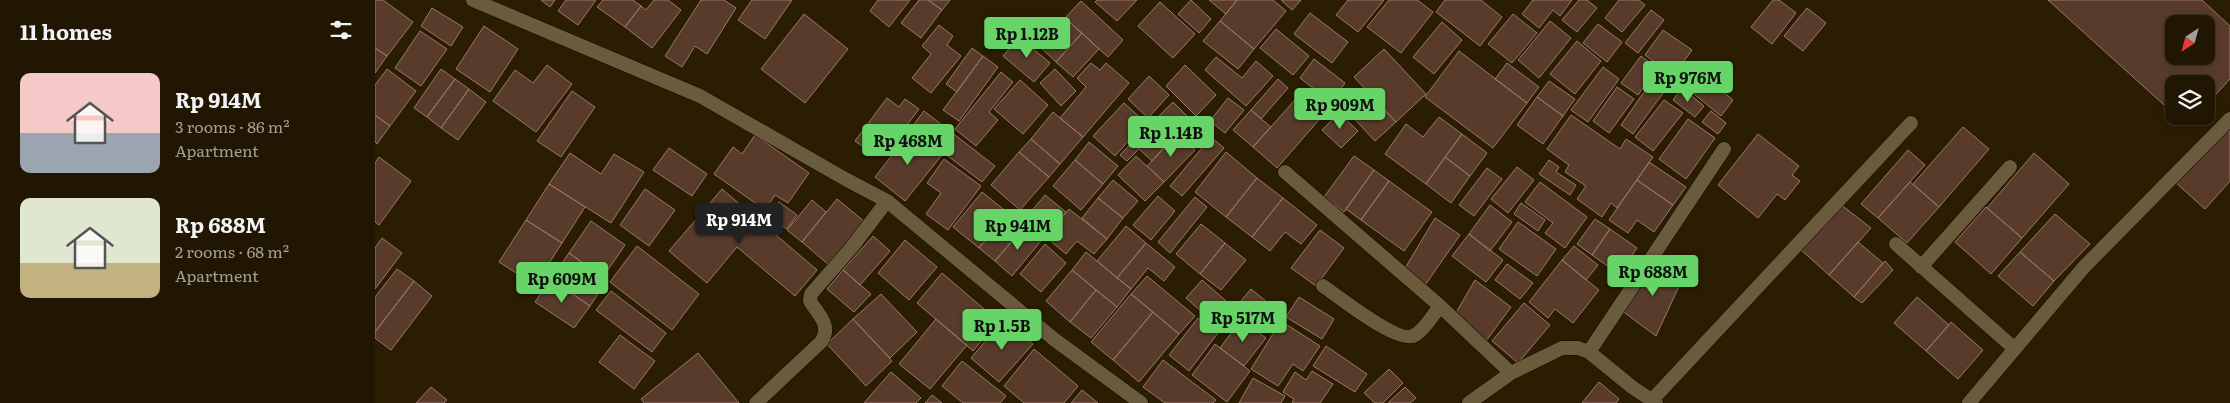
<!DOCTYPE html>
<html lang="en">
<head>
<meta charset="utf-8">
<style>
  :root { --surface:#201601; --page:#281f0b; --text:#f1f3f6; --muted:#a29f99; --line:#3d3523; --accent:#66d466 }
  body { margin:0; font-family:Literata,serif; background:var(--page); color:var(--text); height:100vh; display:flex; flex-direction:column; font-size:19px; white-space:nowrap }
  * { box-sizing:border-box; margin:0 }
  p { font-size:16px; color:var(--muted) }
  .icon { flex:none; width:28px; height:28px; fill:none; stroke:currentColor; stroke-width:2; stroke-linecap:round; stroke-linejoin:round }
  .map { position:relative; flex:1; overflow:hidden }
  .details { display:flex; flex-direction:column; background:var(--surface); width:375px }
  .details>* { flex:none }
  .needle { width:32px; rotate:216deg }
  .buttons { position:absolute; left:1790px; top:15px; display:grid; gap:10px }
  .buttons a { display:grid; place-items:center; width:50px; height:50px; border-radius:10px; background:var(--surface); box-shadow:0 2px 8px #0003,0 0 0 1px var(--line); font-size:25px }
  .price { position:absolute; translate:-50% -42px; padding:0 11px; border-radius:5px; background:var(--accent); color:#111; font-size:16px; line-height:32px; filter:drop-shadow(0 1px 2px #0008) }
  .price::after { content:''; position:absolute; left:50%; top:30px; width:15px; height:11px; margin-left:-8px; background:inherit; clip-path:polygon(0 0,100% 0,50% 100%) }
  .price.selected { background:#222; color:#fff }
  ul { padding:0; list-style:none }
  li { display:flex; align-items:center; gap:15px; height:125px; padding:0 20px }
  li span { display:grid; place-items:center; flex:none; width:140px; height:100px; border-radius:10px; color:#555 }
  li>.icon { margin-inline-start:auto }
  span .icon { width:60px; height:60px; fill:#fffc; stroke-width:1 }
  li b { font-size:21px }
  h2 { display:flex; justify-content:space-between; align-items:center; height:60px; padding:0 20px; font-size:21px }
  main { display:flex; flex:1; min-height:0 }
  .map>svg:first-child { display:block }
</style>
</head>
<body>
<main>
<section class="details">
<h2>11 homes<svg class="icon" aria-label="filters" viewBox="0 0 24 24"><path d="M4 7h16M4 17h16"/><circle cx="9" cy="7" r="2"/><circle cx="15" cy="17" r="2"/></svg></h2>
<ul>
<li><span style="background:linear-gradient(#f6c9c9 60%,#9aa5b1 0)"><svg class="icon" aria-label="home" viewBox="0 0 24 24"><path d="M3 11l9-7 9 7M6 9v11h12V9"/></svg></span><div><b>Rp 914M</b><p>3 rooms · 86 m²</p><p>Apartment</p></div></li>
<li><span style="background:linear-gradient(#dfe7d0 65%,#c2b280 0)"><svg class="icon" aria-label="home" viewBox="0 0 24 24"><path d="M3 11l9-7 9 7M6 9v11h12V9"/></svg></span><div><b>Rp 688M</b><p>2 rooms · 68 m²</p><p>Apartment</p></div></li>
</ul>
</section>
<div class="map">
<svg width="1855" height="403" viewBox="0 0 1855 403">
  <rect width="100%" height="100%" fill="#2b1d01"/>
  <path fill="#583b2b" stroke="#9a7968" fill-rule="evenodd" d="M0,0H8L38,22L12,56L0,48Z
    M166,0H180L175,7Z
    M191,0H221L203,25L183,11Z
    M228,0H258L266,6L250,27L222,7Z
    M279,0H293L306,10L277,48L250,27L266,6L271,10Z
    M326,0H349L361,8L332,54L320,46L307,67L290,56Z
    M377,0H417L390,39L363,20Z
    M503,0H535L514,27L495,11Z
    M544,0H553L567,10L546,38L526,23Z
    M553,0H575L567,10Z
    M722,0H762L742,21L720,2Z
    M816,0L836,19L824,33L803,14Z
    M834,0H862L851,14Z
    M862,0H898L911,11L879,49L845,21Z
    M906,0H926L917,10Z
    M973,0H1009L983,32L961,15Z
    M1014,0H1042L1058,12L1026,53L992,27Z
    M1070,0H1106L1127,17L1105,46L1061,12Z
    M1158,0H1197L1185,16L1178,10L1164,28L1147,14Z
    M1204,0H1212L1222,8L1202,32L1187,20Z
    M1244,0H1264L1270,5L1247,32L1230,18Z
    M1398,0H1404L1421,13L1397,44L1376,27Z
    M1673,0H1827L1855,26V79L1831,105V84H1799V114ZM1799,24H1831V56H1799Z
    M706,1L748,40L733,57L690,18Z
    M785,2L820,34L798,58L763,26Z
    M57,8L88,27L76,46L46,26Z
    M1432,8L1451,23L1428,51L1409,36Z
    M1276,10L1289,20L1263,53L1250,43Z
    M935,13L973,42L957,63L919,34Z
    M429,14L473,49L430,103L386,69Z
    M1138,14L1162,33L1137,63L1113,44Z
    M690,18L707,33L681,62L664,46Z
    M845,21L879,49L863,69L828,41Z
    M1175,21L1196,38L1164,78L1143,60Z
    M1067,22L1087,40L1059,74L1038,57Z
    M1223,24L1247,42L1232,62L1208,43Z
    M564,25L578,36L572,45L586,56L556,93L537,78L556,54L547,46Z
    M109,26L143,49L115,92L81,69Z
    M901,29L934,56L918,75L885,48Z
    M1288,30L1317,50L1298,76L1270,55Z
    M45,31L72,49L46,86L20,68Z
    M707,33L724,49L698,77L681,62Z
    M644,37L675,63L659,82L628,56Z
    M1202,41L1226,61L1200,94L1175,74Z
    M0,48L12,56L0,73Z
    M597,48L608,56L582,92L571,84Z
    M1009,49L1051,94L1021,122L979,77Z
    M1084,51L1152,103L1118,148L1050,97Z
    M608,56L623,67L584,121L568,110Z
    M1266,56L1282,68L1263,95L1246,83Z
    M841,57L867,78L881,61L898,76L871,106L830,70Z
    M939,59L970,83L956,102L925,78Z
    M716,63L725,70L731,63L754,83L708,137L685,118L711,87L702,78Z
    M1132,63L1164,87L1152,103L1120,79Z
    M172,65L197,84L161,132L118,101L140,70L158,83Z
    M810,65L841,95L821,116L791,86Z
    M1228,67L1244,79L1213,122L1196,110Z
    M12,69L41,91L15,126L0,115V85Z
    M66,69L80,79L52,117L39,108Z
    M680,69L701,91L686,106L665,83Z
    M626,72L638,82L614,112L623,120L601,146L580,129Z
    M774,76L794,95L773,118L753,99Z
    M1331,78L1358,100L1346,116L1319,94Z
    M80,79L94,89L66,128L52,117Z
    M903,79L913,88L886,119L876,110Z
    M645,80L673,105L648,134L619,109Z
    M1174,81L1200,99L1188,116L1162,97Z
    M1276,82L1289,92L1258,134L1246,125Z
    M1242,87L1259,99L1234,133L1218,121Z
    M1307,88L1329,106L1320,117L1298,100Z
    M94,89L111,102L83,140L66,128Z
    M197,91L220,107L186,157L162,141Z
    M993,92L1021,122L1000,141L972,111Z
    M926,93L950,113L902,168L878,147Z
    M1162,97L1188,116L1168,144L1142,125Z
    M512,98L524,107L530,99L544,109L520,141L515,138L501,156L480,141Z
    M853,98L869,110L850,133L835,121Z
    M1289,100L1308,113L1278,151L1260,137Z
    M798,102L819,123L807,135L802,130L791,141L775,125Z
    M749,103L770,122L740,156L718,136Z
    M876,110L896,127L878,147L858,130Z
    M549,111L620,166L607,182L536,128Z
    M1336,111L1351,123L1343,134L1327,122Z
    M678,112L708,137L685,164L656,139Z
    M964,113L983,131L966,148L947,130Z
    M0,115L15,126L2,144L0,142Z
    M1196,115L1245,149L1251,139L1278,157L1242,208L1236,203L1227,217L1202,199L1211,186L1190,172L1194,165L1172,149Z
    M1801,116H1821L1812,126Z
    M1064,117L1087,134L1051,184L1010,154L1031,124L1048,137Z
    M1313,119L1340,138L1311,179L1284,159Z
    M773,126L791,145L777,161L764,149L752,161L745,155Z
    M1588,127L1614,149L1564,207L1538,184Z
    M1855,128V181L1830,209L1799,181Z
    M536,131L567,155L530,201L500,177Z
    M803,134L820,150L789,182L772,166Z
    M1087,134L1112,153L1095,176L1070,157Z
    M1383,134L1424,166L1417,175L1425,181L1410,200L1402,194L1383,218L1343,185Z
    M380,135L434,173L413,203L400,195L390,210L339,174L358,147L367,154Z
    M836,137L849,148L807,196L795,186Z
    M656,139L685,164L674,177L644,152Z
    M714,142L743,166L728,184L700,160Z
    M294,148L332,174L317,196L278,170Z
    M1533,150L1550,165L1503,218L1486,204Z
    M644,152L674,177L645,210L616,185Z
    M851,152L882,178L851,217L820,192Z
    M195,153L226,174L239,154L269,172L236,223L174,184Z
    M1659,153L1694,184L1647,238L1612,208Z
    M761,156L789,182L770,201L743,175Z
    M979,156L999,170L969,212L949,197Z
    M4,157L36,181L4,225L0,222V163Z
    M1070,157L1095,176L1076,203L1051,184Z
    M569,159L606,186L573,230L551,214L566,193L552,183Z
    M700,160L728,184L706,210L678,186Z
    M1174,160L1184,167L1181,172L1201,185L1195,195L1164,174Z
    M1274,162L1311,187L1298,205L1262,180Z
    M1142,167L1159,180L1133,213L1116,199Z
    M1112,168L1127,179L1099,216L1084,205Z
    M999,170L1014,181L986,220L971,209Z
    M882,178L908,198L877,237L851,217Z
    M738,180L763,201L748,218L723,198Z
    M1262,180L1298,205L1279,232L1262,220L1253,233L1234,220Z
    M1014,181L1057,212L1029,251L986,220Z
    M1165,182L1212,217L1190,248L1170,233L1178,223L1150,202Z
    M1535,182L1564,207L1532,243L1503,218Z
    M174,184L210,207L187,243L151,220Z
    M270,189L300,210L274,246L245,225Z
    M347,189L442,270L420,296L362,247L332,283L294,251Z
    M607,192L633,213L604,248L578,227Z
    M670,195L691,212L671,237L649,220Z
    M783,196L800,211L776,240L758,225Z
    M820,197L832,207L795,253L783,242Z
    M723,198L748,218L732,239L707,218Z
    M908,198L942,225L926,244L910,232L895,251L877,237Z
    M462,199L490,222L454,265L427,242Z
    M437,200L451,212L427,242L412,230Z
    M404,202L422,215L412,229L393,216Z
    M1146,203L1170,220L1163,231L1139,214Z
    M1465,204L1496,228L1454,275L1424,248Z
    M1115,205L1137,222L1115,251L1094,234Z
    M1611,207L1647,238L1616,274L1580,242Z
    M694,209L732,239L719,254L702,241L691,254L671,237Z
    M633,213L649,227L620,261L604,248Z
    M1680,214L1715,244L1679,281L1645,252Z
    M1060,218L1085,235L1048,288L1029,270Z
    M1220,219L1235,229L1217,255L1202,244Z
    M151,220L187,243L160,285L124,262Z
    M216,221L250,245L228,277L194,253Z
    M1143,222L1181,249L1162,276L1124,249Z
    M826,224L850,243L825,274L801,254Z
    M751,226L771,243L742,278L722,261Z
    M649,227L666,241L637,276L620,261Z
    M1235,229L1262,248L1244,274L1217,255Z
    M945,230L969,248L941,286L916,268Z
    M1094,234L1128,260L1111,282L1077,256Z
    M498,236L515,251L485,285L468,270Z
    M7,238L27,253L0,289V248Z
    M530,240L562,267L534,300L503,273Z
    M1483,242L1508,263L1479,297L1454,275Z
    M771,243L800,267L789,281L773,268L756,289L742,278Z
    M850,243L871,260L846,290L825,274Z
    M670,244L691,263L666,292L645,274Z
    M262,246L324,294L297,330L235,282Z
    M1199,246L1223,265L1211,280L1187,260Z
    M711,252L756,289L742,307L697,270Z
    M1645,252L1679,281L1658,306L1623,276Z
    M194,253L232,280L215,306L176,279Z
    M1283,257L1306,282L1281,336L1246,310Z
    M1187,260L1224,290L1198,323L1180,309L1173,318L1154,302Z
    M1510,261L1518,270L1487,303L1479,297Z
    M1132,264L1158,283L1145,299L1120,280Z
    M22,269L39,281L0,332V297Z
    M468,270L496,294L479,312L452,289Z
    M697,270L721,290L695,322L671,301Z
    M567,273L623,321L598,351L542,303Z
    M772,276L820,316L804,334L756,294Z
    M176,279L215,306L199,328L160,302Z
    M827,280L858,307L842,325L811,298Z
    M1100,280L1136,307L1108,345L1079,316Z
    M39,281L57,296L16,350L0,338V332Z
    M876,289L904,312L888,331L860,308Z
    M721,290L742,307L716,338L695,322Z
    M236,291L291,333L277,352L221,310Z
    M506,294L542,332L515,358L478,319Z
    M756,294L778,312L738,360L716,342Z
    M924,297L959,319L947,339L911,317Z
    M1542,297L1574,325L1551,351L1519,323Z
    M1149,303L1175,325L1143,363L1117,341Z
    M778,312L804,334L764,382L738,360Z
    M823,318L843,333L814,371L794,355Z
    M478,319L517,361L491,386L452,344Z
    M561,319L592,345L555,389L524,364Z
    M629,319L658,344L624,382L596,358Z
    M866,320L891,338L869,366L845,348Z
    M906,321L945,346L928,371L918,364L903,386L876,369Z
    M1576,322L1608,350L1583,379L1551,351Z
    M245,335L280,361L259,389L224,362Z
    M840,344L875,371L852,402L817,375Z
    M951,346L992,374L980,392L938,366Z
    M659,349L703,386L689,403H649L629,386Z
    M323,353L364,403H269L266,399Z
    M788,360L841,400L838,403H790L768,387Z
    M587,361L631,396L625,403H588L567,386Z
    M1014,369L1028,383L1008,403H1000L989,393Z
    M937,371L958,384L945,403H917L919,399L908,392L920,372L931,380Z
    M516,372L546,398L541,403H489Z
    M878,378L910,396L906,403H864Z
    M1224,382L1244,399L1241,403H1207Z
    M56,387L72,400L69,403H41Z
    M1030,387L1041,398L1035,403H1013Z
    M707,390L723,403H696Z
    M557,395L567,403H550Z"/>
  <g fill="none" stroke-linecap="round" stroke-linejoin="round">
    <defs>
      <path id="minor" d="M98,0L325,96L472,180L512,201L680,340L766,403
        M910,172L1065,306L1136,373
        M1521,244L1640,349
        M1546,267L1635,167
        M948,286C963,296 1025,346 1040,335C1050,329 1058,315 1065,306
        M1214,352L1349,149
        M1277,400L1536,123
        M381,403L447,341C456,324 444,316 435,301L436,294L477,247L512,201
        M1094,403L1136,373L1187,348H1203L1214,352L1257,387L1281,403
        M1594,403L1709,267L1855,119"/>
    </defs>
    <use href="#minor" stroke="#110800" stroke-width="15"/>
    <use href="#minor" stroke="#6a5b3d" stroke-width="14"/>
  </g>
</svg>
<div class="buttons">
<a><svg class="needle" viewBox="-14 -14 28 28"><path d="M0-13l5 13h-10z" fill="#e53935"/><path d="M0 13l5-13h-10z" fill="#a29f99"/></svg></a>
<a><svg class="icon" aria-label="layers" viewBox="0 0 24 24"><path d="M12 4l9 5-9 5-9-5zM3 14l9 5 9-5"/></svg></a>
</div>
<b class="price" style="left:652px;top:59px">Rp 1.12B</b>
<b class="price" style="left:1313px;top:103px">Rp 976M</b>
<b class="price" style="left:965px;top:130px">Rp 909M</b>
<b class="price" style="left:796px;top:158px">Rp 1.14B</b>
<b class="price" style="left:533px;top:166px">Rp 468M</b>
<b class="price selected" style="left:364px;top:245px">Rp 914M</b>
<b class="price" style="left:643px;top:251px">Rp 941M</b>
<b class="price" style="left:1278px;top:297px">Rp 688M</b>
<b class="price" style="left:187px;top:304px">Rp 609M</b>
<b class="price" style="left:868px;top:343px">Rp 517M</b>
<b class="price" style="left:627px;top:351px">Rp 1.5B</b>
</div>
</main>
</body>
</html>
